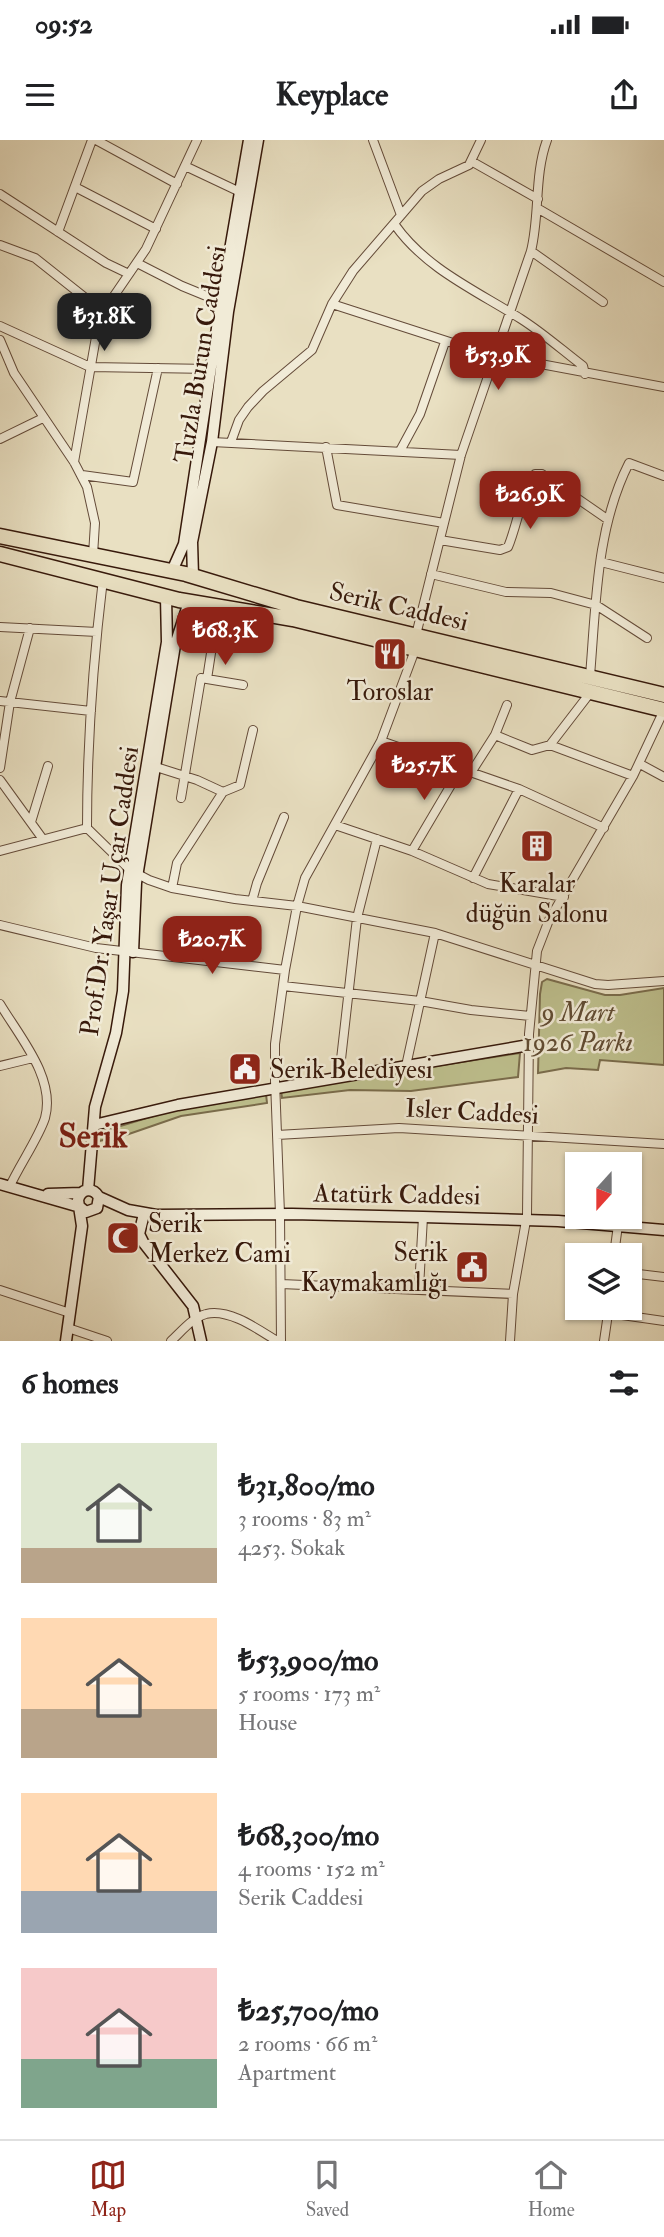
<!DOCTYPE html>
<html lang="en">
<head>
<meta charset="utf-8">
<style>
  :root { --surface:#fff; --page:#f6f6f6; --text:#202124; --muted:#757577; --line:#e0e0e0; --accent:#8f2418 }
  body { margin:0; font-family:"IM FELL Double Pica",serif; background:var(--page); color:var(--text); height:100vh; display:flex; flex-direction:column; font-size:26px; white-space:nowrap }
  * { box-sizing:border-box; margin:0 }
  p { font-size:23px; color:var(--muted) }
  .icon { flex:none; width:38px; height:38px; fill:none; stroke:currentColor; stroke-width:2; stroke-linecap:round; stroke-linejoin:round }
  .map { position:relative; height:1201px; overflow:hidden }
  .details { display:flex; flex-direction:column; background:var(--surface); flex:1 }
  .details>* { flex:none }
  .needle { width:46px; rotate:201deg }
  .controls { position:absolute; left:565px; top:1012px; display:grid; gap:14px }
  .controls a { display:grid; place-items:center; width:77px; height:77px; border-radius:0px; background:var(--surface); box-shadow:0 2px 5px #0004; font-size:35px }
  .price { position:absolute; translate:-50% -60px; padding:0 16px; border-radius:14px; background:var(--accent); color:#fff; font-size:23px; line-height:46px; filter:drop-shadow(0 2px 4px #0008) }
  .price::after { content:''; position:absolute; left:50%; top:42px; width:21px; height:16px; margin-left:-10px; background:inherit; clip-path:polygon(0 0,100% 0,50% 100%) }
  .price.active { background:#222; color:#fff }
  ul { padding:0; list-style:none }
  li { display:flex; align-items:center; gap:21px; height:175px; padding:0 21px }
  li span { display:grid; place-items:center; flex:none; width:196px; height:140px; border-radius:0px; color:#555 }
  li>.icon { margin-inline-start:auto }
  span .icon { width:84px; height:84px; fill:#fffc; stroke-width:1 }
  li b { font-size:30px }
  h2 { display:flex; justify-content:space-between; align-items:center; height:84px; padding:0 21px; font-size:30px }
  .status { display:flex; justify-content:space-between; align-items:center; height:49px; padding:0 35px; background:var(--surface); direction:ltr }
  .status svg { height:19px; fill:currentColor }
  header { display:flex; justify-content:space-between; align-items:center; height:91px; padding:0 21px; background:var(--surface); font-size:32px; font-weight:700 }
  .dock { display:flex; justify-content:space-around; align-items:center; height:98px; border-top:2px solid var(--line); background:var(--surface); font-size:19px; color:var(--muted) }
  .dock a { display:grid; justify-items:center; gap:4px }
  .dock .active { color:var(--accent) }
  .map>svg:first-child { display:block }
</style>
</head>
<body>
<div class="status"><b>09:52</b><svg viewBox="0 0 49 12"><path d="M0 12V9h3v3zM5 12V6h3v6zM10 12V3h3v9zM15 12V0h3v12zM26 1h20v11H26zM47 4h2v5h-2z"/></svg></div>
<header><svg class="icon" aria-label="menu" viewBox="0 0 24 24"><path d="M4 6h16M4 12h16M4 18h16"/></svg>Keyplace<svg class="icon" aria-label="share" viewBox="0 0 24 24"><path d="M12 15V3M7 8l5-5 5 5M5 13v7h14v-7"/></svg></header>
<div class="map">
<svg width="664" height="1201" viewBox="0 0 664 1201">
  <rect width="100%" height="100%" fill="#e9e0c2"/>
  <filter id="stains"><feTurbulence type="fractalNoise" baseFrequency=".00286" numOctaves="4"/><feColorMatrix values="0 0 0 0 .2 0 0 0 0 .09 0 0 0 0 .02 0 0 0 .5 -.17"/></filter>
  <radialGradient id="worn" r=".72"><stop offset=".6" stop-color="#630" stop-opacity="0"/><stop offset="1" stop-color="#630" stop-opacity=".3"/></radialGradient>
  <path fill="#bec08e" stroke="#7a6c4c" stroke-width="2" d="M547,839L605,855H620L664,848V925L600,920L598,930L566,928L538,933L540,854L542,842Z
    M520,913L518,937L411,951L350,950L282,958L281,950Z
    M266,954L267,963L181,976L126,995L99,1001L97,993L177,969Z"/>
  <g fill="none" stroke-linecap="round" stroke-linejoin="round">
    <defs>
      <path id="street" d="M96,0L177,44
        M373,0L401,75
        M471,21L538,59
        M185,26L240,52
        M75,47L156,89
        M0,54L106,123L129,134
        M537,68L664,142
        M395,85C426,129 477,151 521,179C543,193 562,210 583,226L585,234
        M58,92L92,0
        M0,105L35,118L103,172
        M531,111L603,162
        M137,123L182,146L221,162
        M332,164L487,214L664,247
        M0,186L90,227L211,229
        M0,200L14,233L74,322L87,347L95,383L93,415
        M0,299L43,278
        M212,302L461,315
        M231,302L239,280L248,267L263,251L312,210L332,164L353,131L422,51L439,39L469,25L481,0
        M326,307L337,365L444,383
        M400,311L420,274L445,202
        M74,322L96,197L103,172L146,109L197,0
        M82,335L133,342L158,228
        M440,400L500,410L508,407C517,386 522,351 535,334H542L607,379
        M601,422L664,438
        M431,434L506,452L551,453L596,465L647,498
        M0,487L97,492
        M416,495L461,315L531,111C540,75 534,35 547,0
        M590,536C596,465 596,388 629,323L664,336
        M207,539L211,513
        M0,561L91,571
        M495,595L532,610L550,605L590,553
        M381,601L519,649L604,688
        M550,605L633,636
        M640,624L664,637
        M156,627L197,640L223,652
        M0,628L10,562L30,488
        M472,631L495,595L507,565
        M0,640L42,698
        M181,658L201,538L243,545
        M31,682L48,626
        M335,685L412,711L488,744L564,757
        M87,688C87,605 93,522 103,439
        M0,711L87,688L130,730L149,740L172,748L235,759L297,766L435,793L595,844L608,845L664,841
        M412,711L461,628
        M473,738L519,649
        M172,748L177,723L223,652L240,645L253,590
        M252,761L257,743L284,677
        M0,785L96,808L285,830
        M283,846L420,861L471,870L530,876
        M0,864C19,896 56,938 45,978C39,997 19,1026 10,1046
        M0,926L33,918
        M406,926L435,793
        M339,937L357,778L377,699
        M277,995L399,988L664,1004
        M614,1115L618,1085
        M630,1133L664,1137
        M281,1144L513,1154
        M419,1148L423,1077
        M0,1150L70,1173
        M608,1173L664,1181
        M68,1188L107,1201
        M171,1201C181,1192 193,1177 206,1174C229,1168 259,1190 277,1201
        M281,1201L280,1074L275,941V904L285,830L297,766L305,738L381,601L415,510
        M510,1201L513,1154L527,1075L529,894L537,811L549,780L633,636L664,570
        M604,1201L609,1167"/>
      <path id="secondary" d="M172,431L184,404L221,162L249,0
        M193,436L192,402L212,302L228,172L258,0
        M133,812L136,743L175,505L189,462
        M94,985L178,965L529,905
        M0,1044L80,1067L86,1072L97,1068L99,1057C93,1047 81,1048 78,1060L82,1086L66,1201
        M88,1050L95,967L116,893L123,851L127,745L167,502L166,457
        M48,1054L81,1053
        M99,1057L128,1070L156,1075L292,1074L423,1077L558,1081L664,1090
        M144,1074L139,1094L143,1102L193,1166L201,1201"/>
      <path id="highway" d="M0,396L186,434L296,467L664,555
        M0,414L179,460L293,479L664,570"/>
    </defs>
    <use href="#street" stroke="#644b39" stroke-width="10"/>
    <use href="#secondary" stroke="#37190b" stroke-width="13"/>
    <use href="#highway" stroke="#37190b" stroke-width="17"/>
    <use href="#street" stroke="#f1ebd7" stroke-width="8"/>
    <use href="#secondary" stroke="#f1ebd7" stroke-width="10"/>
    <use href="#highway" stroke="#e9e0c2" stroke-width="14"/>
  </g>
  <defs>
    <symbol id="restaurant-square" viewBox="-11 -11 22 22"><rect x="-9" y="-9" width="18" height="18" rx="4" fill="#8f2418" stroke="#f1ebd7"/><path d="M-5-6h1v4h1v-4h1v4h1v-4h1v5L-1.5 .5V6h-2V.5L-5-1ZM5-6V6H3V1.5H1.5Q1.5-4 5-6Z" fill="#fff"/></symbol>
    <symbol id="building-square" viewBox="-11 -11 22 22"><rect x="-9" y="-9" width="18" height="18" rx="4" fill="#8f2418" stroke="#f1ebd7"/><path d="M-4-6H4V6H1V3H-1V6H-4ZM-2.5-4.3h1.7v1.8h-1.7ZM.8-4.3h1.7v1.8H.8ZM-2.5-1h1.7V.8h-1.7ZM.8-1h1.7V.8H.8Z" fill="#fff"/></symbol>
    <symbol id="civic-square" viewBox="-11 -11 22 22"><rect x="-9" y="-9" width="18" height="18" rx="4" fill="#8f2418" stroke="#f1ebd7"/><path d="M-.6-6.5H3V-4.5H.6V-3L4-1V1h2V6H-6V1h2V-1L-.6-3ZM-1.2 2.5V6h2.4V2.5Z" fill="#fff"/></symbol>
    <symbol id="mosque-square" viewBox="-11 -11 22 22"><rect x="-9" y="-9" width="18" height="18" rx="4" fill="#8f2418" stroke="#f1ebd7"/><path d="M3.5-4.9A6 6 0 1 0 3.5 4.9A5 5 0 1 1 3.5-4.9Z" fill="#fff"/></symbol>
  </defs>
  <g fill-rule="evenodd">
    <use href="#restaurant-square" x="371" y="495" width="38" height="38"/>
    <use href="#building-square" x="518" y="687" width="38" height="38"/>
    <use href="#civic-square" x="226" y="910" width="38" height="38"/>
    <use href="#mosque-square" x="104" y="1079" width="38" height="38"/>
    <use href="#civic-square" x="453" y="1108" width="38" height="38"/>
  </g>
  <g text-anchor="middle" stroke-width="5" stroke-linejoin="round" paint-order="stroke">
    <g font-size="26" fill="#37190b" stroke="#f1ebd7">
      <text transform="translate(200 214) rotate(-81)" y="9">Tuzla Burun Caddesi</text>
      <text transform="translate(399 466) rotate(13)" y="9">Serik Caddesi</text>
      <text transform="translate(109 751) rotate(-82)" y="9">Prof.Dr. Yaşar Uçar Caddesi</text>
      <text transform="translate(472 971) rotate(3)" y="9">Isler Caddesi</text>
      <text transform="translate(397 1054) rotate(1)" y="9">Atatürk Caddesi</text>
    </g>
    <g font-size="26" fill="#37190b" stroke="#f1ebd7">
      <text x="390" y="560">Toroslar</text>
      <text x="537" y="752">Karalar<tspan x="537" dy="30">düğün Salonu</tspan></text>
      <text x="270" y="938" text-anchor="start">Serik Belediyesi</text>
      <text x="148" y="1092" text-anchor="start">Serik<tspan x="148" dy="30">Merkez Cami</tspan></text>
      <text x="448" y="1121" text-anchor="end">Serik<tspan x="448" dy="30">Kaymakamlığı</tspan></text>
    </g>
    <g font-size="26" font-style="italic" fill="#604b32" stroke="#f1ebd7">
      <text x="578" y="881">9 Mart<tspan x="578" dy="30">1926 Parkı</tspan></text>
    </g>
    <g font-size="33" font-weight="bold" fill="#7a1f14" stroke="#f1ebd7">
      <text x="93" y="1007">Serik</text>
    </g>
  </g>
  <rect width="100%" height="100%" filter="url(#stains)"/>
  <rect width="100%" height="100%" fill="url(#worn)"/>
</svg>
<div class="controls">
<a><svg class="needle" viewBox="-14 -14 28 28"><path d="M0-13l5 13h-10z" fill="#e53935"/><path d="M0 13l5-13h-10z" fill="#757577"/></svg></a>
<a><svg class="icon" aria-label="layers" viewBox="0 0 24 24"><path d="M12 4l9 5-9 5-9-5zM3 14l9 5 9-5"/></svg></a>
</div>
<b class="price active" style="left:104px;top:213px">₺31.8K</b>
<b class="price" style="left:498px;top:252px">₺53.9K</b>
<b class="price" style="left:530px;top:391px">₺26.9K</b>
<b class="price" style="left:225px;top:527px">₺68.3K</b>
<b class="price" style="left:424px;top:662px">₺25.7K</b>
<b class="price" style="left:212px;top:836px">₺20.7K</b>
</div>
<section class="details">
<h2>6 homes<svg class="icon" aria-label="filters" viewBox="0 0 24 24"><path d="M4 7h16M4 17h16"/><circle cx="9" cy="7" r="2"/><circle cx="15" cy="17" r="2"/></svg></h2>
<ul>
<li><span style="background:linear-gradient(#dfe7d0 75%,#b9a48a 0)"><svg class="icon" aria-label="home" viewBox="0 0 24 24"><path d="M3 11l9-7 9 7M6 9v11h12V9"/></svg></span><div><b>₺31,800/mo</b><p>3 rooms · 83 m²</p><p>4253. Sokak</p></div></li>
<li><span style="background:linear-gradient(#ffd9b3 65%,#b9a48a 0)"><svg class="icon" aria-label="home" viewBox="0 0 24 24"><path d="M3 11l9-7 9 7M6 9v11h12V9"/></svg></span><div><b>₺53,900/mo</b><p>5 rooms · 173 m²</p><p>House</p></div></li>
<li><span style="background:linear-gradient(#ffd9b3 70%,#9aa5b1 0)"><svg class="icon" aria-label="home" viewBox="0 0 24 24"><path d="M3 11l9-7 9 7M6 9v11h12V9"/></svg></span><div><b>₺68,300/mo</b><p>4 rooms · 152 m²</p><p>Serik Caddesi</p></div></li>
<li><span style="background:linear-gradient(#f6c9c9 65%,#7fa58c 0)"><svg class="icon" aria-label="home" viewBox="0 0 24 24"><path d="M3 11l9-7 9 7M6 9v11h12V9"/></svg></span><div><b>₺25,700/mo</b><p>2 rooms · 66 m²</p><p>Apartment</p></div></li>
</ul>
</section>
<nav class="dock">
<a class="active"><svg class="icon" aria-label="map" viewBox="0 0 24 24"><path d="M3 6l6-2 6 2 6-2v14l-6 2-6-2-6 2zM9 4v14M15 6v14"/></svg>Map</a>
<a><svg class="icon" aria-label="saved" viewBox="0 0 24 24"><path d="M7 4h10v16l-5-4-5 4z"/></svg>Saved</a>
<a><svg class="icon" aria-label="home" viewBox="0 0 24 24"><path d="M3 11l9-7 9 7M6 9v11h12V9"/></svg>Home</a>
</nav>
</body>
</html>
